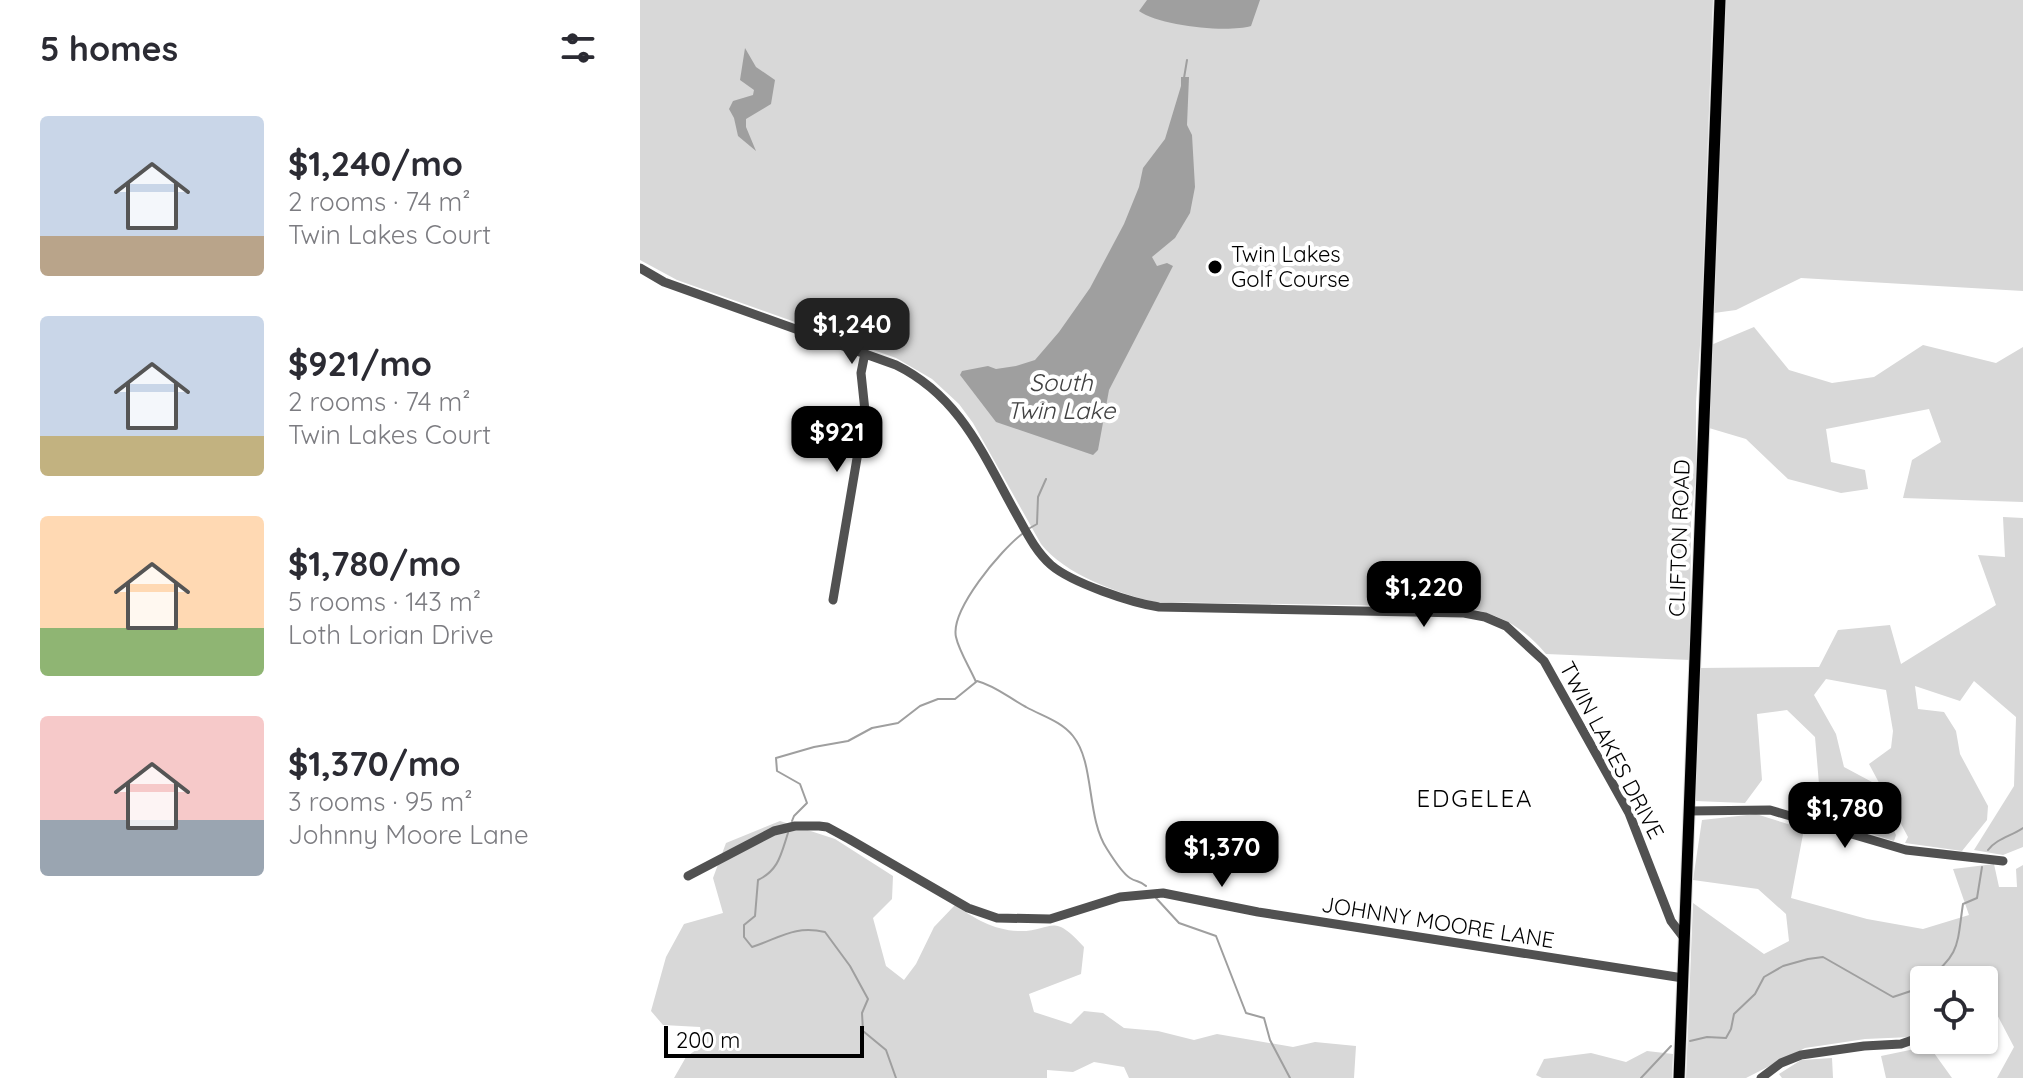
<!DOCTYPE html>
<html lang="en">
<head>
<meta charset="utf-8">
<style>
  :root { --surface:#fff; --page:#f7f7f7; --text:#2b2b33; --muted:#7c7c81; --accent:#000 }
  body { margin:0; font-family:Quicksand,sans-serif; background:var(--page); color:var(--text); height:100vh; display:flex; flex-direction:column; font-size:30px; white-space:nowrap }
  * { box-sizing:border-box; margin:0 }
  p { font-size:26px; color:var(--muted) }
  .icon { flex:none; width:44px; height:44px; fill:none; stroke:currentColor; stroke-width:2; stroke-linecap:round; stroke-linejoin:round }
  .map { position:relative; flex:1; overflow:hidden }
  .drawer { display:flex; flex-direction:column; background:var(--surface); width:640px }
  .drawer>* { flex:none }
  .controls { position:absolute; left:1270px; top:966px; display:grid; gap:16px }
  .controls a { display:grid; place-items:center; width:88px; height:88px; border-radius:8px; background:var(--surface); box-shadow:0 2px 6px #0004; font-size:40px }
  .scale { position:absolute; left:24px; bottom:20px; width:200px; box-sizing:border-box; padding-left:8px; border:4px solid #000; border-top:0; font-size:22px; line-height:28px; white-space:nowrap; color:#000; -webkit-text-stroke:6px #fff; paint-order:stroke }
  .price { position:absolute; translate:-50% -68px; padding:0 18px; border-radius:16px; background:var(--accent); color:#fff; font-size:26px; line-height:52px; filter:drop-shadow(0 2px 4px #0008) }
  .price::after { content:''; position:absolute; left:50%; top:48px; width:24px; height:18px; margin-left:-12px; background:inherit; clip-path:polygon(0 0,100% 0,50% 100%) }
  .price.active { background:#222; color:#fff }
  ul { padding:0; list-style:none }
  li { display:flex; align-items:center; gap:24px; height:200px; padding:0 40px }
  li span { display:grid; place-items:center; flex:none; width:224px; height:160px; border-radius:8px; color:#555 }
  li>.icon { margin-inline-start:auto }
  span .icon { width:96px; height:96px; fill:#fffc; stroke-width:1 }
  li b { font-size:34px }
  h2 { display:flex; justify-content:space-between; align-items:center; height:96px; padding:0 40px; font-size:34px }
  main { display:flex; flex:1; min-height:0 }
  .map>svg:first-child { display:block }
</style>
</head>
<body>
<main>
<section class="drawer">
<h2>5 homes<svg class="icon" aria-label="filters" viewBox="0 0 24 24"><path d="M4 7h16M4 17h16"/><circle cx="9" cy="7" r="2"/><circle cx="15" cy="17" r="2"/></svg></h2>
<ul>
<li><span style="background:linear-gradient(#c9d6e8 75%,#b9a48a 0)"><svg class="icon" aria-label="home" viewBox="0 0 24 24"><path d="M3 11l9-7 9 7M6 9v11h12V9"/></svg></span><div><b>$1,240/mo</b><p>2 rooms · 74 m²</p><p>Twin Lakes Court</p></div></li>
<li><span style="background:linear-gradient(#c9d6e8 75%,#c2b280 0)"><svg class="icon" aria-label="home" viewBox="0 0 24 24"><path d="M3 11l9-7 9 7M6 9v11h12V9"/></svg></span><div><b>$921/mo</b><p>2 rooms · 74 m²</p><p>Twin Lakes Court</p></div></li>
<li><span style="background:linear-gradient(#ffd9b3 70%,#8fb573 0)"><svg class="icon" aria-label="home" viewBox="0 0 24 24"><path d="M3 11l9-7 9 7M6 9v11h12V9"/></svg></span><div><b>$1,780/mo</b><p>5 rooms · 143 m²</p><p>Loth Lorian Drive</p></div></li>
<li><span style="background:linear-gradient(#f6c9c9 65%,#9aa5b1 0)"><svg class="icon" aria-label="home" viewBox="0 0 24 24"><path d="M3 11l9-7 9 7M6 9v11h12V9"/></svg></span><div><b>$1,370/mo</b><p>3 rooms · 95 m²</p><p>Johnny Moore Lane</p></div></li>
</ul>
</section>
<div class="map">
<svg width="1383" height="1078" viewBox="0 0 1383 1078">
  <rect width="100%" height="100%" fill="#fff"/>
  <path fill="#d8d8d8" d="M0,0H1073L1061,331L1056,402V476L1051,520L1050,660L906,654C884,627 857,613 823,607L515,602C479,594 424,574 401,544L333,423L319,404L292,379L256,358L37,280L0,260Z
    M1086,0H1383V291L1161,278L1096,310L1074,313Z
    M1114,327L1149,370L1192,383L1234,377L1283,345L1356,363L1383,347V502L1263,498L1272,460L1301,442L1289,409L1186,429L1191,462L1225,470L1228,489L1201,493L1148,479L1106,439L1069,428L1071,345Z
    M1363,517L1383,518V847L1363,855L1334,850L1374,786L1376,717L1334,681L1320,701L1275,686L1278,709L1304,712L1316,731L1320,754L1348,806L1347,820L1322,851L1265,843L1268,837L1229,764L1251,748L1253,731L1246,690L1186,679L1174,695L1196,734L1204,767L1232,782L1256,835L1254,841L1190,821L1179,784L1175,737L1147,710L1117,714L1122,780L1105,803L1055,801L1058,668L1179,667L1198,630L1250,625L1261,664L1356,605L1338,555L1365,557Z
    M1116,814L1164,829L1151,898L1227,919L1283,929L1329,915L1313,869L1354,864L1359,887H1377L1376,869L1383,865V1078H1357L1374,1047L1351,1003L1344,1002V980H1284V1016L1271,1037L1225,1039L1165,1048L1106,1078H1046L1053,903L1124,954L1149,941L1146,914L1118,889L1053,880L1062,820Z
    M140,821L195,839L253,876L252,899L233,918L246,966L264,980L276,964L294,927L315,905C334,918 353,930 378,931C413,932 411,910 444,947L441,974L389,994L394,1012L431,1024L444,1011L463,1013L484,1028L518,1031L554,1040L577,1034L653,1047L675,1042L716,1046L714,1078H489L484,1067L454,1062L433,1072L407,1070V1078H34L46,1057L63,1045L60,1027L23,1025L11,1011L26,957L44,924L83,913L73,878L86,843Z
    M1289,1046L1312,1078H1246L1241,1056Z
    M1007,1051L1033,1054L1032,1078H902L896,1075L904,1059L951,1053L986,1062Z
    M1192,1058L1193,1078H1142L1139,1074L1161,1060Z"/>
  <path fill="#9f9f9f" d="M507,0H620L611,26C587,33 520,26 499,11Z
    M105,48L116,67L135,80L131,104L106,119V127L116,151L98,136L94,118L89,109L93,101L113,95L114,90L100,80Z
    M541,77H549L547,125L552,135L555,187L550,213L535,238L512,257L517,266L527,263L533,266L469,390L458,450L453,455L356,422L320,375L322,371L348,366L356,369L376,366L395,360L419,332L450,288L484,224L499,187L503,168L525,139L541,86Z"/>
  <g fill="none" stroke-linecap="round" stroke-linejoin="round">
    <path stroke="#9f9f9f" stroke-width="2" d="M544,78L547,60
      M390,528L397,524L398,497L406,479
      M337,681C356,686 369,698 386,707C402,716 421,721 433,736C455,763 446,817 467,849C472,857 482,873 490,878C496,882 501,881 506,886
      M152,821L154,816L167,803L160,784L137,771L136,758L174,747L208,741L232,728L258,723L280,706L298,699H315L336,682C330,668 319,651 316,637C310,610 361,550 382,534
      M148,833C141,854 139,870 118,880L115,916L104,925V937L112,947C140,938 154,925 185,932L210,966L228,999L222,1013L223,1031L246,1050L256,1078
      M1348,850C1356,839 1371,836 1383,828
      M516,898L539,923L576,936L606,1013L624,1018L630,1040L650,1078
      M1286,980C1321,955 1317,943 1323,904L1337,898L1342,867
      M1050,1041L1067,1037L1086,1038L1091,1029L1094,1014L1115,994L1124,977L1143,966L1168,959L1183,957L1253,997L1271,991L1284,982
      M1001,1078L1031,1046"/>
    <defs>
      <path id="major" d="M1039,1078L1080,0"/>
    </defs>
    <use href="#major" stroke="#dbdbdb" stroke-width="13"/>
    <path stroke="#515151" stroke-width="9" d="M0,268L24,282L256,365C319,396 342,452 374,510C385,529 394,550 411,565C432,583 492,603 519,607L824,613L845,617L866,626L904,661L989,813L1031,921L1044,938
      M193,600L225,411L221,373L225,353
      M1049,811L1130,810L1266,850L1363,861
      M48,876L134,831L155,826H179L187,827L209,839L328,908L357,918L410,919L480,897L523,893L618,912L1043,978
      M1121,1078L1141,1063L1161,1055L1224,1046L1261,1044L1284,1036"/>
    <use href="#major" stroke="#000" stroke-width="11"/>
  </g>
  <circle fill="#000" stroke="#fff" stroke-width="3" cx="575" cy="267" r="8"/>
  <g text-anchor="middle" stroke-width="8" stroke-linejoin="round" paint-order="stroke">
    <g font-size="22" fill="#000" stroke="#fff" text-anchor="start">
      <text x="591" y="262">Twin Lakes<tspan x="591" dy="25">Golf Course</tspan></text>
    </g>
    <g font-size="22" fill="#000" stroke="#fff">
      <text transform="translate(1039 538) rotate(-88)" y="8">CLIFTON ROAD</text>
      <text transform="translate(972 750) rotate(62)" y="8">TWIN LAKES DRIVE</text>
      <text transform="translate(798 922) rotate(9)" y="8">JOHNNY MOORE LANE</text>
    </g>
    <g font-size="24" font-style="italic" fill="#404040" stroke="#fff">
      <text x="421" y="391">South<tspan x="421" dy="28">Twin Lake</tspan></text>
    </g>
    <g font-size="24" letter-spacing="2" fill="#000" stroke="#fff">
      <text x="835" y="807">EDGELEA</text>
    </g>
  </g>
</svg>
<div class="controls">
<a><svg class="icon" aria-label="locate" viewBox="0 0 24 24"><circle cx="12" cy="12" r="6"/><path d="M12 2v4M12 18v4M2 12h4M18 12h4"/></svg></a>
</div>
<div class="scale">200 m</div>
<b class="price active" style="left:212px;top:366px">$1,240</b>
<b class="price" style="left:197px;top:474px">$921</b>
<b class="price" style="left:784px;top:629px">$1,220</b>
<b class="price" style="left:1205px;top:850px">$1,780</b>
<b class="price" style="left:582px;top:889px">$1,370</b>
</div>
</main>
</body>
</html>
